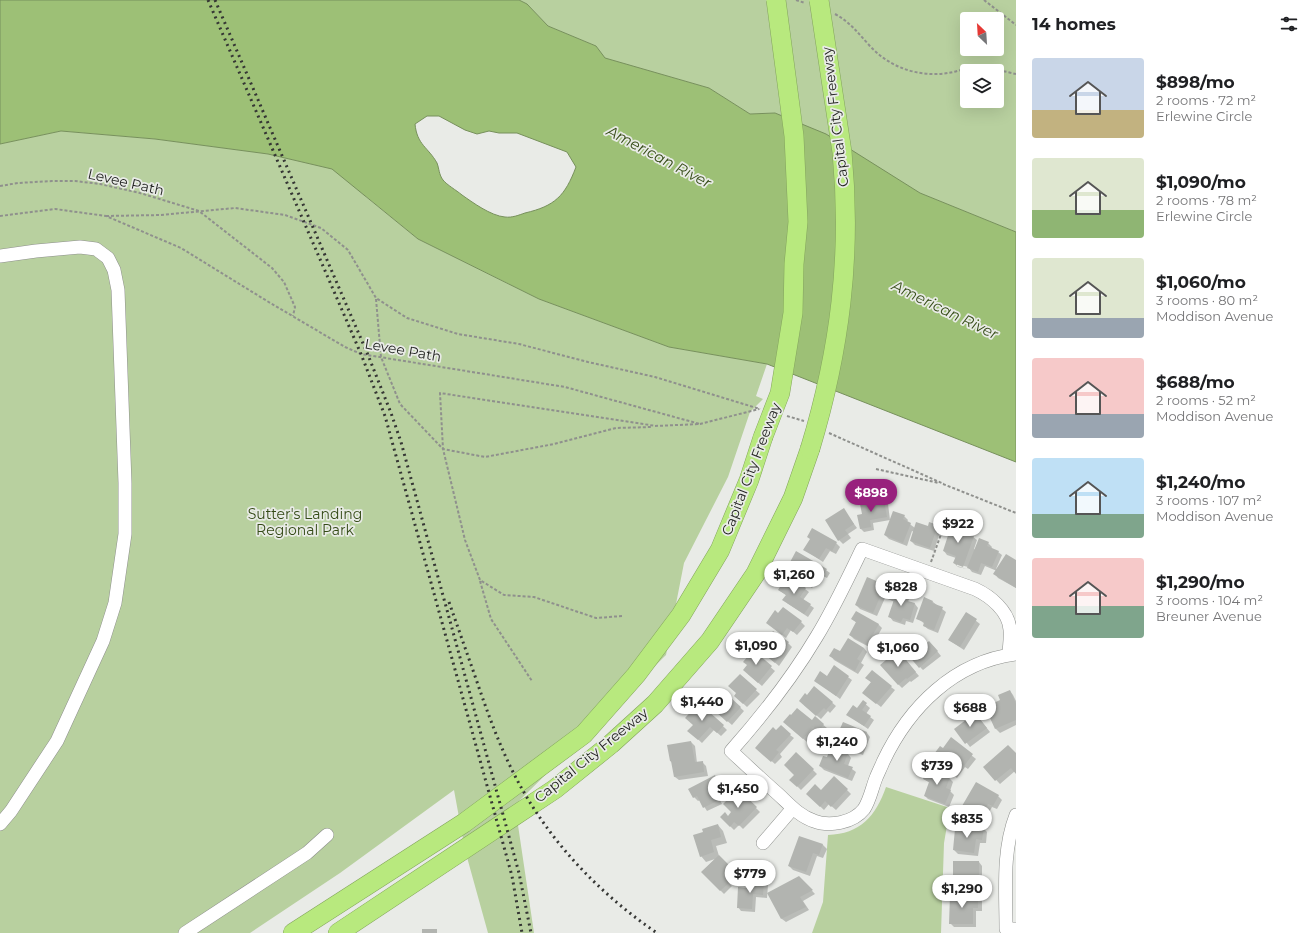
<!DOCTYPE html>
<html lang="en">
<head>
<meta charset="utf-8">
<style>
  :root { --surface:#fff; --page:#f6f6f6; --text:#202124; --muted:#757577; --accent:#98217d }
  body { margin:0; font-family:Montserrat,sans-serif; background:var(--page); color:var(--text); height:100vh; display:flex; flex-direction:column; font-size:15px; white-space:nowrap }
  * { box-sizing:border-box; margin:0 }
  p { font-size:13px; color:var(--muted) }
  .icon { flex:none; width:22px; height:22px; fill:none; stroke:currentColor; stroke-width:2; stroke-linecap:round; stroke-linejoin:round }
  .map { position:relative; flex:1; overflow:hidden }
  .side { display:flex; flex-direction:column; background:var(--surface); width:300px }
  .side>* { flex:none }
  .needle { width:26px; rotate:335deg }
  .buttons { position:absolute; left:960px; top:12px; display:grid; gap:8px }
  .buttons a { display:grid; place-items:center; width:44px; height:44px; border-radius:4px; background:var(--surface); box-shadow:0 4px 16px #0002; font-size:20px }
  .price { position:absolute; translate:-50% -34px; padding:0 9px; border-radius:14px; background:#fff; color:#222; font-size:13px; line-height:26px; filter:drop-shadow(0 1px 2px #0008) }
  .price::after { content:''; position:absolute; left:50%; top:24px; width:12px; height:9px; margin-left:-6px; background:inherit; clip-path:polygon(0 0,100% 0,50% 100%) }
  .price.on { background:var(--accent); color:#fff }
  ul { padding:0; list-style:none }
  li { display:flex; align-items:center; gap:12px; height:100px; padding:0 16px }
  li span { display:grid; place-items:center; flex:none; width:112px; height:80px; border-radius:4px; color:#555 }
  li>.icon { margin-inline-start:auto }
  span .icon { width:48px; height:48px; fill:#fffc; stroke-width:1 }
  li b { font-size:17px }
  h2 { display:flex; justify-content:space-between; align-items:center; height:48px; padding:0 16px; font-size:17px }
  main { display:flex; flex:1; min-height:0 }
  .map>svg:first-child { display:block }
</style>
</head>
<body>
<main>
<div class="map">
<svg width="1016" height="933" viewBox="0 0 1016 933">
  <rect width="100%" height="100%" fill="#e9ebe7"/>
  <path fill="#b8d09f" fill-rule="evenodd" d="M519,0H1016V232L920,193L875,166L775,113L750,114L709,88L604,58L596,46L548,26L527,4ZM967,19H997V49H967ZM967,71H997V101H967Z
    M61,131L155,139L268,154L333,169L363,194L365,195L366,197L418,239L539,299L669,347L767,364L756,396L763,399L750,412L728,477L684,563L666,655L515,805L534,933H488L465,850L454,790L340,873L250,933H0V144Z
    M886,787L950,808L944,843L941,933H812L823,902L828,835C860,834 876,816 886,787Z"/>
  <path fill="#9dc076" stroke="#77905c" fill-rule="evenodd" d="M0,0H519L527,4L548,26L596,46L605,58L709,88L750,114L775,113L826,134L920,193L1016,232V462L767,364L669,347L539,299L418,239L332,169L268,154L155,139L61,131L0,144ZM427,116H439L465,130L477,134L489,131L499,133H517L567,152L576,167C565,196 555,206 525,213C519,215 512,218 505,217C491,216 472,202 462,195C456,190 447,185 443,180C439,175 439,168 437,163C428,147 417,145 415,124Z"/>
  <path fill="#0003" d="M884,501L888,504L890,520L873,523L874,530L864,532L860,528L863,515Z
    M843,509L857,528L848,534L851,538L843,544L839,540Z
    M904,516L908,520L907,522L915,528L937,525L941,529L934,551L915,545L911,541L914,532L912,531L907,546L889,539L885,535Z
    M953,524L961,527L965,531L964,534L973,537L977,540L974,549L976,550L988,543L992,547L991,549L998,552L1002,555L996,569L1016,561V588L998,578L995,574L997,571L985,566L981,575L972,572L968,567L957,564V566L967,569L958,567L954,563L956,558L947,555L944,551Z
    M836,543L840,547L836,554L830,551L823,562L805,550Z
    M790,564L826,570L830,573L827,578L821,575L812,588L797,578L801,572Z
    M868,578L893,589L897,594L907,592L910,596L908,602L915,604L918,608L913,623L906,621L905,625L893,621L890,617L895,602L885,598L877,616L860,609L856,605Z
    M805,589L809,592L803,600L814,608L808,617L787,603L786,595L779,590Z
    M925,599L933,602L946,612L938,633L928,629L924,626L925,624L917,618Z
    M966,613L980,624L964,650L949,640Z
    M779,614L801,622L805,626L797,635L791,630L786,638L771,626Z
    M852,619L878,624L882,628L871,648L854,639L850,635L857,623Z
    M788,643L792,647L779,666L766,655Z
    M933,646L941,656L923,670L920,667L921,649Z
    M864,648L867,652L861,663L864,665L858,674L834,660L831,656L841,653Z
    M753,652L775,671L762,686L748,674V666Z
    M901,655L919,676L911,682L910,681L902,688L898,684Z
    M834,667L852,680L840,699L815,680L827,678Z
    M740,676L760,694L747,707L735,696L737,693Z
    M866,678L891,687L895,690L881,707L867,696L872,683Z
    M814,687L836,706L830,713L828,711L821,719L804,705L807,696Z
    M721,690L744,711L732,725L709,705Z
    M1010,691L1013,695L1016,701V725L1000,733L996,729L987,708L1002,701Z
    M863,702L870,708L866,714L874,720L868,729L848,715L858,710Z
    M700,704L727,730L721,736L714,730L702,743L689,731L694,725Z
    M815,718L827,728L823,734L817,729L807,742L784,722H812Z
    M979,718L990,732L970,747L956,729Z
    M843,723L867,733L870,737L863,755L839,746L836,742Z
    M776,731L790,735L794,738L780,754L782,757L775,764L760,751Z
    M951,739L976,759L968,769L965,767L957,778L936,762Z
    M691,742L695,746L697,763L702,762L706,766L708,776L679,780L675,777L673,763L670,761Z
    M832,748L848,754L851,758L848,766L856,772L852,781L824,770L820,766L827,758Z
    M796,753L817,774L801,790L791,780L795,775Z
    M1016,754V773L1015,771L1000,784L984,767Z
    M715,777L718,780L723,789L716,792L722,804L707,811L700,800L698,801L694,797Z
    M834,777L851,794L836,810L829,804L824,810L807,794L821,791Z
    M949,778L953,782L950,791L954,795L949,807L928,799L925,796L930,783L924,779Z
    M738,790L760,812L743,829L739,825L734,830L721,817H728L733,812Z
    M998,796L1002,800L997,809L992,807L985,820L967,810L964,806Z
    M718,825L723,831L727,843L716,846L719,856L734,872L726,880L732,886L724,894L702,872L715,859L706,862L701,856L704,832Z
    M983,828L987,832L986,843H980L978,856L958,854L954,850L972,832Z
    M800,837L823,845L827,849L823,858L817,856L810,876L793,870L789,866Z
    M979,862L982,866V890H958L954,886Z
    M799,877L815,894L803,901L809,910L786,922L782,919L769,893Z
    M764,881L768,885L767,898L756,897L755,912L741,911L738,907L750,889Z
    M951,896H978L982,900V911H976V927H954L950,923Z"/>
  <path fill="#b2b4b0" d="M884,500L887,517L870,520L871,527L860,529L857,515L862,514L860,504Z
    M844,508L854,524L845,530L848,534L838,541L825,520Z
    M893,511L905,515L903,519L911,523L903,543L884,535Z
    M916,522L928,526L929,522L938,525L930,548L910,541Z
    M952,523L961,526L960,531L974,536L963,567L953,563L956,556L943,551Z
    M812,528L837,542L832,551L826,548L819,559L803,550L810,539L807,537Z
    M979,538L989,542L987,546L999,551L992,567L981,563L978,572L967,568Z
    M796,551L827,569L823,575L817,572L808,585L796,578L800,571L789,564Z
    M1006,554L1016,560V588L993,574Z
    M787,576L806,588L800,597L811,604L804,614L782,600L786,595L778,590Z
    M867,577L893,588L889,598L881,595L873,613L855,605Z
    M898,588L907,591L904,600L915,603L910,620L903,618L901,622L888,617Z
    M924,597L933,601L932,603L943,607L934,630L923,626L924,622L916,619Z
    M783,607L802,621L793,632L787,628L782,635L766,623L775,610L778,613Z
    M856,611L879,624L867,645L849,635L856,622L851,619Z
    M966,612L977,619L960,647L948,640Z
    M773,631L789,642L775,663L765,655L766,653L761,649Z
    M848,638L864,648L857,659L860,661L855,671L829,656L834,648L840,651Z
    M914,640L921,648L929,641L938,651L919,668L903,649Z
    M753,650L772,666L758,683L743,670L747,665L743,662Z
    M898,650L916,672L907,679L906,678L898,685L880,665Z
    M834,665L849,676L836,696L814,681L820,671L827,676Z
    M872,670L892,686L876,704L862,693L871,682L865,678Z
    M740,674L757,689L743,704L734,696L736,693L728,686Z
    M814,686L833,702L826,710L824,708L816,716L799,701L805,693L807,695Z
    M721,689L741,707L727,722L704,701L711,693L715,695Z
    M1010,690L1016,704V720L995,729L985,707L1000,700L998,695Z
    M863,700L867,703L862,710L871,716L864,726L846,715L853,705L857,708Z
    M699,703L724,725L717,733L710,727L698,740L687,731L693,725L685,718Z
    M797,708L812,720L815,716L824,724L819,731L813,727L803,739L783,722L790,714L791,715Z
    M975,713L987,728L965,744L954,729Z
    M843,722L867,732L859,752L834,742Z
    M781,725L791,734L776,750L779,752L771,762L755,748L773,727L776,730Z
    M951,737L973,754L964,766L961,764L953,775L931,758L940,746L943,748Z
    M691,741L695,762L703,761L704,772L674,777L671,761H670L667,745Z
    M1008,745L1016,753V774L1011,768L995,781L983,767Z
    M831,746L848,753L844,764L853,767L848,778L819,766L823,756L827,757Z
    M796,752L814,769L797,787L789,780L794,775L784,765Z
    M927,768L950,777L946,788L951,790L945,804L924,796L929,782L923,779Z
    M715,775L720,785L713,788L719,800L703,808L697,796L693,798L688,789Z
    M834,776L848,789L831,807L825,801L820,807L806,794L815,784L821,790Z
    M976,782L999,795L993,806L988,804L981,817L962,806Z
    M738,789L757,807L739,826L734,822L730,827L720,817L725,812L728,816L731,812L723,804Z
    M718,824L721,837L711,840L714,852L700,857L693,835L703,832L702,829Z
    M972,826L984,827L982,840L976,839L974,853L953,850L955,829L971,830Z
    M799,836L823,844L819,855L813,853L806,872L788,866Z
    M719,855L731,867L723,875L730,882L720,891L701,872Z
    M953,861H979V887H953Z
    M799,876L813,890L800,897L806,907L781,919L767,893Z
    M750,879L764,880L763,895L753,894L752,909L737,908L738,887L749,888Z
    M950,895H978V908H973V924H949Z
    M422,929H437V933H422Z"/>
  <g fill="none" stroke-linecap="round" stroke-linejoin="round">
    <defs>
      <path id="minor" d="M0,256L36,251L80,247L96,249L108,258L114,270L118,290L125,483V534L115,603L103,641L57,741L11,811L0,824
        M1009,655C1009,647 1011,638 1010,630C1009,611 990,596 975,589L862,549C848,578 834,608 817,636C792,678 763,715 731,751C746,765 762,780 778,794C789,804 799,816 814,821C829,827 853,823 864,809C870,800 872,788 876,778C878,773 881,767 883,762C909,707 954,662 1016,654
        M1016,815C1002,851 1006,891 1006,929H1016
        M763,843L793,808
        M185,933L307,853L327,835"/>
      <path id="highway" d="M293,933L464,823L584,734L636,675L681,615L720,550L749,480L763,437
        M338,933L555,789L611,744L655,704L710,641L756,573L793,498L810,449"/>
    </defs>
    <use href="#minor" stroke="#8d8f8c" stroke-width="14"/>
    <use href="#highway" stroke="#82a35c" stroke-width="20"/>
    <path stroke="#8f908d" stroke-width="2" stroke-dasharray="3 2" stroke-linecap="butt" d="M796,0L805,3
      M984,0L1016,25
      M835,14C850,22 858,33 869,45C878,55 889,63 902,68C917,74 936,76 953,72C959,71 965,68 970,68C985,66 1002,71 1016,74
      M0,186L18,183L52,181H75L100,184L140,193L199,211L272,268L284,282L295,307L293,316
      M0,216L55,209L106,216L181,248L267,301L345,347L361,354L565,387L700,424
      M106,216L161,215L235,208L285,215L321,228L348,250L376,298L407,318L458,334L519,344L588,362L655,377L760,409
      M376,299L381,357L400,404L443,449L485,457L554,444L616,428L651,427
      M787,416L804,421
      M655,426L700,424L759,409
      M829,433L944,484
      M876,469L939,483
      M943,484L1016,513
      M931,562L945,523
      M480,581L491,619L532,681
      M622,616L596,618L534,597L504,595L480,580L465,540L443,449L440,393L656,426"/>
    <use href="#minor" stroke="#fff" stroke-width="13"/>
    <use href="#highway" stroke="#b8e97e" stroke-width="19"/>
    <path stroke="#353634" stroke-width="3" stroke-dasharray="2 4" stroke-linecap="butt" d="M208,0L361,354L385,416L512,876L522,933
      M215,0L368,355L391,413L401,442L519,873L531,933
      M449,602C458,628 467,653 476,679C487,711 498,742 513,772C546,838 597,892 657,933"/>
    <defs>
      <path id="highway-bridge" d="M763,437L780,393L793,313L794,264L798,222L794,136L776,0
        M810,449C840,350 852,255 842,152L819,0"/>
    </defs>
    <use href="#highway-bridge" stroke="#82a35c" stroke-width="20" stroke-linecap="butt"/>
    <use href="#highway-bridge" stroke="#b8e97e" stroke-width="19"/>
  </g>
  <g text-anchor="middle" stroke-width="3.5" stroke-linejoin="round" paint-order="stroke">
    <g font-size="14" fill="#1f201e" stroke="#e9ebe7">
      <text transform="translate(835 117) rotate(-97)" y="5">Capital City Freeway</text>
      <text transform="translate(126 182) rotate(13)" y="5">Levee Path</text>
      <text transform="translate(403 350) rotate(10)" y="5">Levee Path</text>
      <text transform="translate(751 469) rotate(-69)" y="5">Capital City Freeway</text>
      <text transform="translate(591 755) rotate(-39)" y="5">Capital City Freeway</text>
    </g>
    <g font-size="14" fill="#344a16" stroke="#e9ebe7">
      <text x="305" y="519">Sutter's Landing<tspan x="305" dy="16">Regional Park</tspan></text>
    </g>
    <g font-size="15" font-style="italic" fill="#374d19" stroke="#e9ebe7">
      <text transform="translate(659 157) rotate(28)" y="5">American River</text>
      <text transform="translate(945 310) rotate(26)" y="5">American River</text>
    </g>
  </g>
</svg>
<div class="buttons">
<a><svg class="needle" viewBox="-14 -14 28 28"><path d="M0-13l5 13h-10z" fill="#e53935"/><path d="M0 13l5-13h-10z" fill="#757577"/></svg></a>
<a><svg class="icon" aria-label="layers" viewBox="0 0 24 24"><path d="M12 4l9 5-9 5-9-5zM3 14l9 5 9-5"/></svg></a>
</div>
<b class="price on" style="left:871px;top:513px">$898</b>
<b class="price" style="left:958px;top:544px">$922</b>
<b class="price" style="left:794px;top:595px">$1,260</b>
<b class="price" style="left:901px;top:607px">$828</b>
<b class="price" style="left:756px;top:666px">$1,090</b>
<b class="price" style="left:898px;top:668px">$1,060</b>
<b class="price" style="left:702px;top:722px">$1,440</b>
<b class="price" style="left:970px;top:728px">$688</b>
<b class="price" style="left:837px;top:762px">$1,240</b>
<b class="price" style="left:937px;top:786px">$739</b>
<b class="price" style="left:738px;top:809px">$1,450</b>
<b class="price" style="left:967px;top:839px">$835</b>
<b class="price" style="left:750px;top:894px">$779</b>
<b class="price" style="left:962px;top:909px">$1,290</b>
</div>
<section class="side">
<h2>14 homes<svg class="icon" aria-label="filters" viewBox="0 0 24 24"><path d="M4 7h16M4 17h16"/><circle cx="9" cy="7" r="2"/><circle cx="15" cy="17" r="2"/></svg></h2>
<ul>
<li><span style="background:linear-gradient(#c9d6e8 65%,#c2b280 0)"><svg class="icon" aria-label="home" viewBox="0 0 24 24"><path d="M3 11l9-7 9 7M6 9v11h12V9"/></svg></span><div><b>$898/mo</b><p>2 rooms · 72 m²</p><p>Erlewine Circle</p></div></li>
<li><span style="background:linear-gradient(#dfe7d0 65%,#8fb573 0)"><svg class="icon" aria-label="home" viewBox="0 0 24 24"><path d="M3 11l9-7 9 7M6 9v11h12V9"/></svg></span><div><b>$1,090/mo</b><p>2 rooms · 78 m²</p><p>Erlewine Circle</p></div></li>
<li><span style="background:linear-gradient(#dfe7d0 75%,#9aa5b1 0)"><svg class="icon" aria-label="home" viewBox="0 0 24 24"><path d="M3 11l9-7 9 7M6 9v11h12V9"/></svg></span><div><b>$1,060/mo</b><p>3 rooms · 80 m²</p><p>Moddison Avenue</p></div></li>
<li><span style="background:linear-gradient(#f6c9c9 70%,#9aa5b1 0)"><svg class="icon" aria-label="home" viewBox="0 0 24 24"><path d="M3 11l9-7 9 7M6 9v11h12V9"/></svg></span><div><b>$688/mo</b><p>2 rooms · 52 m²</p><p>Moddison Avenue</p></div></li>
<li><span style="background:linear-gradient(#bfe0f5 70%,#7fa58c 0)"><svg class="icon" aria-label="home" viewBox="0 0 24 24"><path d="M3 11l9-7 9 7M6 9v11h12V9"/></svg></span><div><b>$1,240/mo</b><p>3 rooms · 107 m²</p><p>Moddison Avenue</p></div></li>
<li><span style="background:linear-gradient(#f6c9c9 60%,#7fa58c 0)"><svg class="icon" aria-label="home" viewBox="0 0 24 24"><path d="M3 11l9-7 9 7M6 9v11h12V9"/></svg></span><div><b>$1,290/mo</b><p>3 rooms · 104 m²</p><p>Breuner Avenue</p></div></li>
</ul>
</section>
</main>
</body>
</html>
